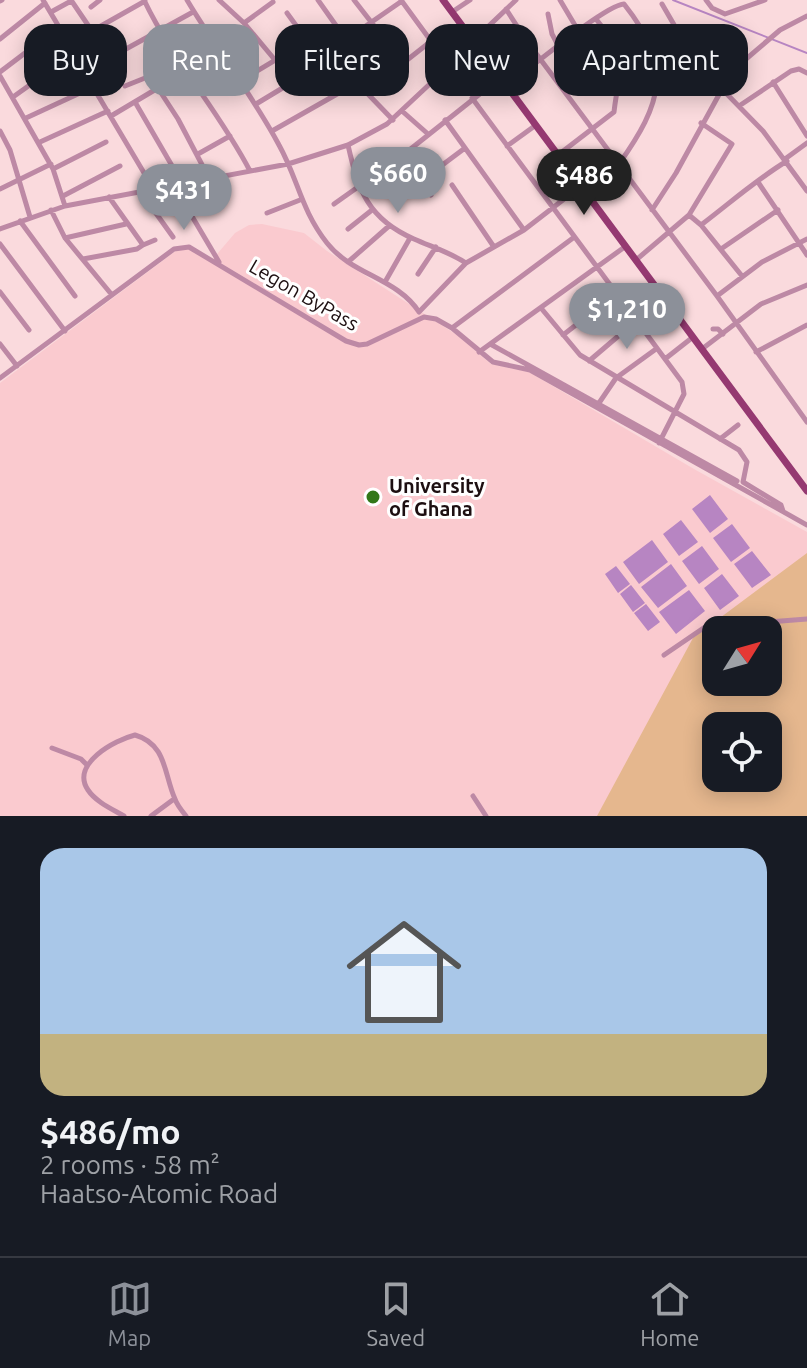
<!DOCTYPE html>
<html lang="en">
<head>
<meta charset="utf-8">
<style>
  :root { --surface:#171b24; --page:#20242c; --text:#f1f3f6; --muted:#9ea1a6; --line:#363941; --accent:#8c9099 }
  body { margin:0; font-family:Ubuntu,sans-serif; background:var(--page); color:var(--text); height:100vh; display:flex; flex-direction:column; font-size:30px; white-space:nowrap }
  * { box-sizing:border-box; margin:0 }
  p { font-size:26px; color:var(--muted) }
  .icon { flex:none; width:44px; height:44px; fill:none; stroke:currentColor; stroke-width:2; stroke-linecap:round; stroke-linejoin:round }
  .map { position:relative; height:816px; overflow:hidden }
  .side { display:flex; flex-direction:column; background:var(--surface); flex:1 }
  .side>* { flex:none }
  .hud { position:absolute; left:24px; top:24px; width:760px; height:72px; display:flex; gap:16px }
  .needle { width:52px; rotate:53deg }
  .fabs { position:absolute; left:702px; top:616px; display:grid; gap:16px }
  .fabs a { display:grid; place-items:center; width:80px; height:80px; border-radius:16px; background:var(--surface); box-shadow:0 4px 20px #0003; font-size:40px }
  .price { position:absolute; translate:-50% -68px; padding:0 18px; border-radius:28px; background:var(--accent); color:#fff; font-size:26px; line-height:52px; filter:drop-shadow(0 2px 4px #0008) }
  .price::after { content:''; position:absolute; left:50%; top:48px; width:24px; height:18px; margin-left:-12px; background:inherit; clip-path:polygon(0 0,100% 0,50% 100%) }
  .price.active { background:#222; color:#fff }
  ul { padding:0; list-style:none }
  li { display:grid; align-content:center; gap:16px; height:424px; padding:0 40px }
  li span { display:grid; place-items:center; height:248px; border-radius:24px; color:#555 }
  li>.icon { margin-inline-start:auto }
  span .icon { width:144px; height:144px; fill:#fffc; stroke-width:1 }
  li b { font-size:34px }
  .pill { padding:0 28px; border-radius:24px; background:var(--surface); box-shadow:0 4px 20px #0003; font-size:28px; line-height:72px }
  .pill.active { background:var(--accent); color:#fff }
  .menu { display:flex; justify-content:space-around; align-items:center; height:112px; border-top:2px solid var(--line); background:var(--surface); font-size:22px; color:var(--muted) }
  .menu a { display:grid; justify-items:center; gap:4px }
  .menu .active { color:var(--accent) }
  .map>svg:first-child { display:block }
</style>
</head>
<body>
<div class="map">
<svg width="807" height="816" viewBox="0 0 807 816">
  <rect width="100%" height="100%" fill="#fadadd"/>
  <path fill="#facacf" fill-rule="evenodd" d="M262,224L304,233L327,251L457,335L491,364L529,372L694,469L807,532V816H0V383L177,250L189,249L212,260L235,233L249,225ZM716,630H768V682H716ZM716,726H768V778H716Z"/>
  <path fill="#e5b78e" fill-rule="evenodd" d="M807,553V816H597L693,638ZM716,630H768V682H716ZM716,726H768V778H716Z"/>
  <path fill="#b785c2" d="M710,495L728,519L710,533L692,509Z
    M681,520L698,542L679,556L663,534Z
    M732,524L750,548L731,562L713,538Z
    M652,540L668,562L639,584L623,562Z
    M702,546L719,569L699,584L682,561Z
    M752,551L771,575L752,588L734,564Z
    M671,564L687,586L658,608L641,587Z
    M616,566L630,584L618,593L605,574Z
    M722,574L739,596L720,610L704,588Z
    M631,585L645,603L633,612L620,594Z
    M689,590L705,611L676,634L659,612Z
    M646,604L660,622L648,631L634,613Z"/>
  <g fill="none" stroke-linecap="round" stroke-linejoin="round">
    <path stroke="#b785c2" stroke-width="2" d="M673,0L807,53"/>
    <path stroke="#bd89a5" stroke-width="5" d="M43,0L84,69L106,60L193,12
      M71,0L92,31L145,1
      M144,0C173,61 219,111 250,171
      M187,0C216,49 252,94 279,145C298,179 301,210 327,243C352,275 397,278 419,312
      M219,0L244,23L275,60
      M318,0L364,65
      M354,0L403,63
      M401,0L450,67
      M560,0L579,32
      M706,0L712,8L725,14L765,0
      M0,1L2,0
      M91,7L100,0
      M506,9L526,40L717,296L807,422
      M51,12L71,1
      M452,12L470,0
      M287,13L335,79L365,91L393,120
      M548,14L552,34L559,47
      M244,23L273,2
      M704,37L721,88L763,131L807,191
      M0,39L45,3
      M347,39L402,1
      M569,40L598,78
      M473,41L516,0
      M656,65L684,60L680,35L662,4
      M0,72L58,28
      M388,75L430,42
      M0,76L53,169L65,206
      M150,76L178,119L209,178
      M242,80L307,41
      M773,82L807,136
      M125,86L150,76L177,57
      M506,86C527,71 605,5 624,4C674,67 662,103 619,164
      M13,97L73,54
      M472,98L682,382L684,394L659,443
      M135,102L182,183
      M256,104L324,63
      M739,106L791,71L799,69L807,73
      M402,111L428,134
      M111,116L158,88
      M26,118L93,87L153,188
      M445,120L524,230
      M0,131L10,150L30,217
      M272,131L353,85
      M40,142L108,111
      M348,145C358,190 368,219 414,239C432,247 449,252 466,263
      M507,146L536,125
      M198,154L230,136
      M403,155L431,195
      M558,155L614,112C620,58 634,67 596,19
      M785,159L807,143
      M53,169L106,142
      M421,181L465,148
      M758,182L807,255
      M170,185L193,218L219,262
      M452,185L494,247
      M0,189L51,164
      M140,191L173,237
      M63,196L120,166
      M109,197L143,245L155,240
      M334,204L403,155L500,78
      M51,210L65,238L112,295
      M652,210L676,173L732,71L780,30L807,16
      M267,213L300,200
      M689,215L701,225L742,276
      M20,221L75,296
      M701,225C730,203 757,179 787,161
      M0,229L65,206L288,164L348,145L387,124L433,81L478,46
      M348,229L372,210
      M65,238L126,224
      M0,244L65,331
      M721,249L778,210
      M83,259L137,249L143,245
      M636,260L689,215L732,144L701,123
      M348,262L389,226
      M418,274L436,247
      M385,282L410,238
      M0,292L29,330
      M717,296L762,262L807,239
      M541,308L580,355L739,450L747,462L743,482L781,505L783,511
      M419,312L466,263L524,230L581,186
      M452,328L573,238
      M713,329H718L723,334
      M563,335L616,294
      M0,344L17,366
      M492,345L737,481
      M702,349L761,304L807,285
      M479,352L626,246
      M756,352L807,325
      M665,359L693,337
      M589,361L636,321
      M0,378L174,249L189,247L346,341L359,345L367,344L424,317L436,319L452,328L493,362L530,370L807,525
      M599,403L616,378L656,349
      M720,439L738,425
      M664,655L705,627L807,619
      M52,748L81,759L87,765
      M473,796L486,816
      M124,816C112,809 96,802 88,790C70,764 115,740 135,735C167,744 164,775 175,799C177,805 182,811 186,816
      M151,816L174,799"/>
    <path stroke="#953971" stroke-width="7" d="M443,0L807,491"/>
  </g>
  <circle fill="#327718" stroke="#fff" stroke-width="3" cx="373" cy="497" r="8"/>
  <g text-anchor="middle" stroke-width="6" stroke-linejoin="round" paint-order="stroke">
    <g font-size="20" fill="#1d0f11" stroke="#fff">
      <text transform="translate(304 295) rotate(30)" y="7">Legon ByPass</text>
    </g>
    <g font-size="20" font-weight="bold" fill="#1d0f11" stroke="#fff" text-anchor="start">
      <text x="389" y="493">University<tspan x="389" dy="23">of Ghana</tspan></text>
    </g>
  </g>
</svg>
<div class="fabs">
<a><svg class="needle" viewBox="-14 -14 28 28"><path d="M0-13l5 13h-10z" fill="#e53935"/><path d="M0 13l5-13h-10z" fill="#9ea1a6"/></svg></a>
<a><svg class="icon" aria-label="locate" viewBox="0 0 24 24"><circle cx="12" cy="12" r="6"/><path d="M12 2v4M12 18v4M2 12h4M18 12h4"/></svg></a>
</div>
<b class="price" style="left:398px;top:215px">$660</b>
<b class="price active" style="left:584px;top:217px">$486</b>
<b class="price" style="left:184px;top:232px">$431</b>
<b class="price" style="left:627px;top:351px">$1,210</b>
<div class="hud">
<a class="pill">Buy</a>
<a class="pill active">Rent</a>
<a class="pill">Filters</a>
<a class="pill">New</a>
<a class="pill">Apartment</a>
</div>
</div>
<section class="side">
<ul>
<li><span style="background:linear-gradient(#a9c7e8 75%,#c2b280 0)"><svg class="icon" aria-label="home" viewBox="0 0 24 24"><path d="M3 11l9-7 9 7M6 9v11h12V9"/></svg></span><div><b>$486/mo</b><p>2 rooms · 58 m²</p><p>Haatso-Atomic Road</p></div></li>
</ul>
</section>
<nav class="menu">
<a class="active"><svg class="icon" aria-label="map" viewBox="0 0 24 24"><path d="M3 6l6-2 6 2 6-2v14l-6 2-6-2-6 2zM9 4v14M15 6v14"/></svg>Map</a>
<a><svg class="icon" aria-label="saved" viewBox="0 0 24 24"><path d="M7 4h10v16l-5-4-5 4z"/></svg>Saved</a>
<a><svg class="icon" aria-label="home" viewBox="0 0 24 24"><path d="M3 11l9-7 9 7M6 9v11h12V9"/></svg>Home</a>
</nav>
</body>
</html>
